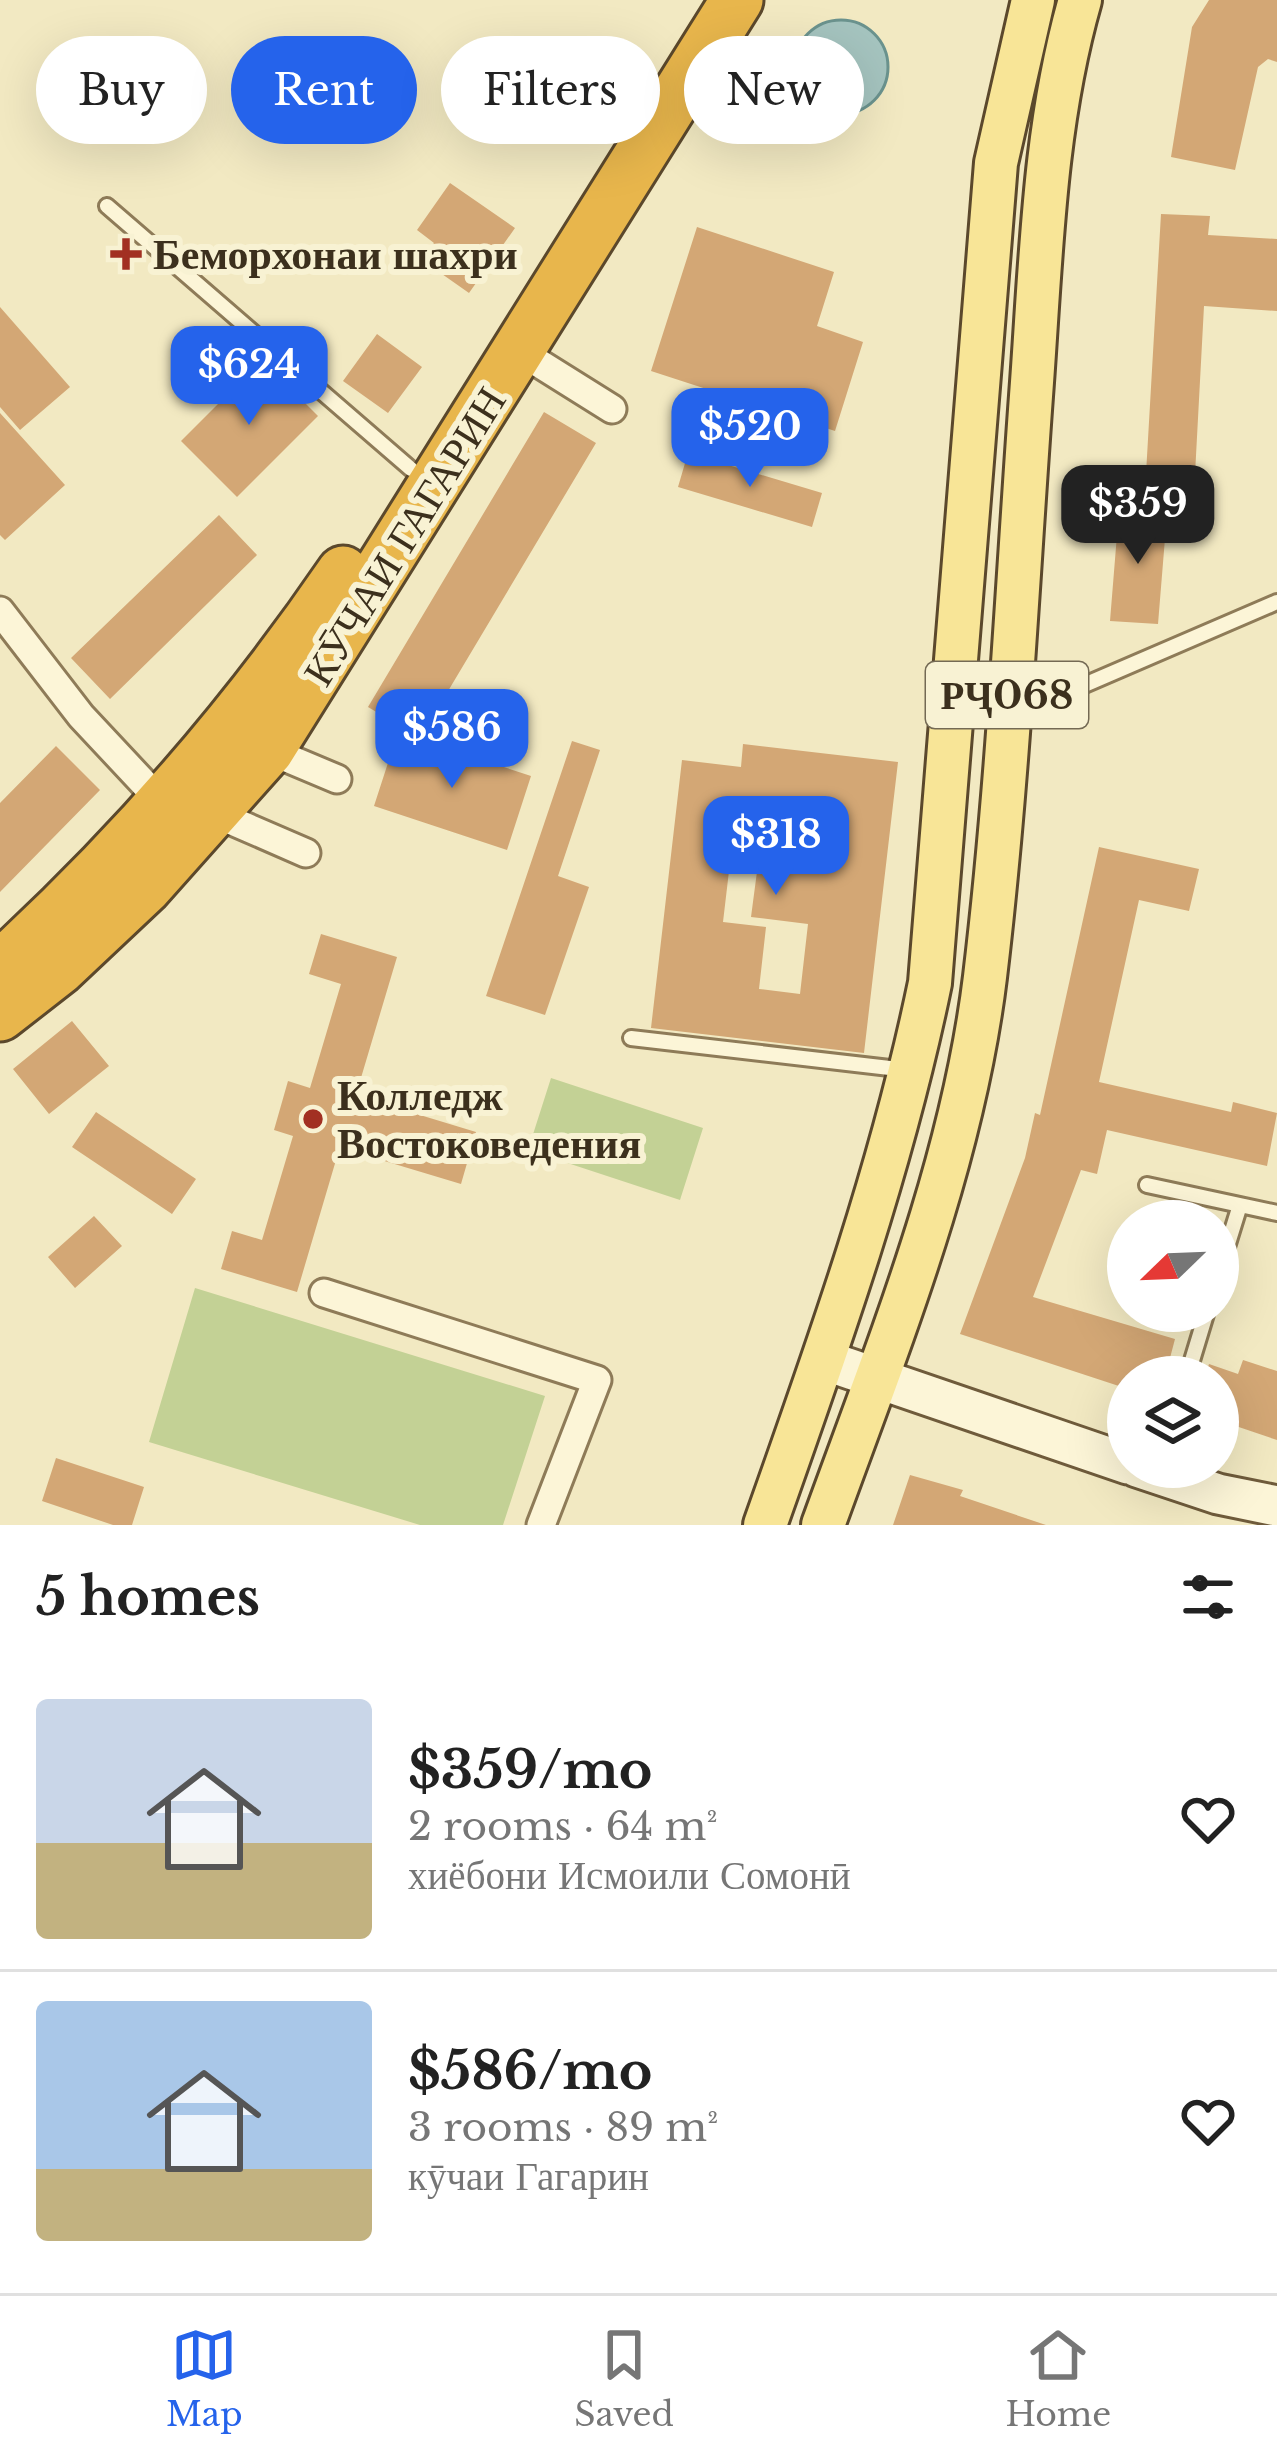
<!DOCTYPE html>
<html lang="en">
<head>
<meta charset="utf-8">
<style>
  :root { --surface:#fff; --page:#f2f2f2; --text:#222; --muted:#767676; --line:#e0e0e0; --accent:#2563eb }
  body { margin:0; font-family:"Libre Baskerville",serif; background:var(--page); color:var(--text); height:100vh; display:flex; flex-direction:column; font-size:45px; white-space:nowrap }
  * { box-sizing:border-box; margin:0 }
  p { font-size:39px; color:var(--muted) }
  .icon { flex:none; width:66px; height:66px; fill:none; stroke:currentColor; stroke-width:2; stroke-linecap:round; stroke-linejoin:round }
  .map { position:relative; height:1525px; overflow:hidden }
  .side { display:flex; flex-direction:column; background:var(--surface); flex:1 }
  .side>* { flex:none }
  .top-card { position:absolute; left:36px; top:36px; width:1206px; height:108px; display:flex; gap:24px }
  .needle { width:78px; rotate:247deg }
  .controls { position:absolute; left:1107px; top:1200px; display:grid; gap:24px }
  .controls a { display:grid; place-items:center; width:132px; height:132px; border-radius:50%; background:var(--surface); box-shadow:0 12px 48px #0002; font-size:60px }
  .price { position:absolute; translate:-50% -102px; padding:0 27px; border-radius:24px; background:var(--accent); color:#fff; font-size:39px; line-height:78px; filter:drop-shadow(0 3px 6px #0008) }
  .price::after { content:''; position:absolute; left:50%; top:72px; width:36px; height:27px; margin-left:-18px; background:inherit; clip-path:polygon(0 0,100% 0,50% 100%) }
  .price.on { background:#222; color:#fff }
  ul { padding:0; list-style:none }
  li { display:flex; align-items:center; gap:36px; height:300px; padding:0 36px }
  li+li { border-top:3px solid var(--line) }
  li span { display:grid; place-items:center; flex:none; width:336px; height:240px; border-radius:12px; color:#555 }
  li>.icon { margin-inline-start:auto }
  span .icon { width:144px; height:144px; fill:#fffc; stroke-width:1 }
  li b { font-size:51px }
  h2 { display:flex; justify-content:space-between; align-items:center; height:144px; padding:0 36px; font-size:51px }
  .chip { padding:0 42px; border-radius:54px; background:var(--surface); box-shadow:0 12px 48px #0002; font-size:42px; line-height:108px }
  .chip.on { background:var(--accent); color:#fff }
  .dock { display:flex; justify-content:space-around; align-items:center; height:168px; border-top:3px solid var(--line); background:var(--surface); font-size:33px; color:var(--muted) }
  .dock a { display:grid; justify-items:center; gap:6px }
  .dock .on { color:var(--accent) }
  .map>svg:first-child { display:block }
</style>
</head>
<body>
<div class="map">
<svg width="1277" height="1525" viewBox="0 0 1277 1525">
  <rect width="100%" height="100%" fill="#f2e9c2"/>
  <path fill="#c3d195" d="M551,1078L703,1128L680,1200L528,1150Z
    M195,1288L545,1396L503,1525H420L149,1442Z"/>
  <path fill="#a5c4bf" stroke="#6b938e" stroke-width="3" d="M794 67a47 47 0 1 1 94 0a47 47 0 1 1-94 0Z"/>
  <path fill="#d3a775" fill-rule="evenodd" d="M1209,0H1277V62L1268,59L1258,67L1235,170L1171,157L1192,27Z
    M450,183L515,228L469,293L422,260L434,243L417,230Z
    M1161,214L1210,216L1208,235L1277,239V311L1204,306L1194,493L1145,491Z
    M697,227L834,272L817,326L863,342L835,431L651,371Z
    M0,307L70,387L20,430L0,407Z
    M377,334L422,367L388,413L343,381Z
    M262,360L318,416L237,497L181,441Z
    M544,412L596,443L420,738L368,707Z
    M0,413L65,485L5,540L0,535Z
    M688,453L822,493L812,527L678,487Z
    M1119,510L1167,514L1158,624L1110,621Z
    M219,515L257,555L110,699L71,658Z
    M398,732L531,776L507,850L374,806Z
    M572,741L600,750L558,876L589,887L545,1015L486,996Z
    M743,744L898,762L864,1053L651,1028L682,760L741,767ZM782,797L815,800L807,870L758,864L751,917L808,924L800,994L759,989L766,927L723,922L735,820L779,825Z
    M56,746L100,790L0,892V803Z
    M1099,847L1199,869L1189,911L1139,900L1099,1082L1231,1112L1233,1102L1277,1113L1267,1166L1107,1130L1097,1174L1081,1170L1033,1297L1175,1339L1165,1377H1128V1389L960,1334L1025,1158L1035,1113L1040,1115Z
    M321,934L397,957L352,1108L360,1110L364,1098L476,1132L461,1184L348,1150L352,1136L344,1133L297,1292L221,1269L232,1231L262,1240L293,1136L274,1130L288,1081L310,1088L341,984L309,974Z
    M72,1021L109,1066L49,1114L13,1069Z
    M96,1112L196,1179L172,1214L72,1147Z
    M94,1216L122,1246L75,1288L48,1257Z
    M1243,1360L1277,1371V1440L1218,1420V1377H1205L1209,1364L1238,1374Z
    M56,1458L144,1487L132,1525H113L42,1501Z
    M910,1475L963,1490L960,1496L1046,1525H893Z"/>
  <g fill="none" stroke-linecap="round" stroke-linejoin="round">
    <defs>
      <path id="lane" d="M107,206L411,469
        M1019,681L1075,689L1277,602
        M631,1038L907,1070
        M1147,1185L1240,1205
        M1218,1276L1240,1205L1277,1213
        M1187,1377L1207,1311"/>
      <path id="street" d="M521,352L612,409
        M0,611L81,716L168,809
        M268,750L337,779
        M214,813L306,853
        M324,1293L597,1380L541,1525"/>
      <path id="secondary" d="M824,1360L1128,1464
        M1137,1467L1218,1494L1277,1506"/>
      <path id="primary" d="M765,1525C828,1347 892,1168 930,983L996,163L1033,0
        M823,1525C887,1348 962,1166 985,977C1008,785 1017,589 1031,396C1041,263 1043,129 1080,0"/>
      <path id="highway" d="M0,967C130,848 244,717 343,572
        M0,1015L59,969L145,888L268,750L737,0"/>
    </defs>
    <use href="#lane" stroke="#8e7b58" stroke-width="20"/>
    <use href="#street" stroke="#8e7b58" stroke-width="33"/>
    <use href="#secondary" stroke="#6f5b3b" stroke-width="45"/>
    <use href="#primary" stroke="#5b482c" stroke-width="48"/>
    <use href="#highway" stroke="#5b482c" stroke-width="57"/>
    <use href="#lane" stroke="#fcf5d7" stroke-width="14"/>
    <use href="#street" stroke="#fcf5d7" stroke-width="27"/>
    <use href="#secondary" stroke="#fcf5d7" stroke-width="39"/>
    <use href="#primary" stroke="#f8e597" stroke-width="42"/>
    <use href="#highway" stroke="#e8b64c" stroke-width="51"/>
  </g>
  <g fill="#a23022" stroke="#f8f2d3" stroke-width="4.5">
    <path d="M120 236h12v12h12v12h-12v12h-12v-12h-12v-12h12z"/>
    <circle cx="313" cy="1119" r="12"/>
  </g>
  <g text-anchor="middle" stroke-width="12" stroke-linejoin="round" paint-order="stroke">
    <rect fill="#f8f2d3" stroke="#746a54" stroke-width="3" x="926" y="662" width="162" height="66" rx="9"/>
    <g font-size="39" font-weight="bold" fill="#3c301d">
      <text x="1007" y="709">РҶ068</text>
    </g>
    <g font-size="42" font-weight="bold" fill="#3c301d" stroke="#f8f2d3" text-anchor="start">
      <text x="153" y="269">Беморхонаи шахри</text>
      <text x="337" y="1110">Колледж<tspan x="337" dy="48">Востоковедения</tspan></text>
    </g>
    <g font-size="42" fill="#3c301d" stroke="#f8f2d3">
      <text transform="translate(404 536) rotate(-58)" y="15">КӮЧАИ ГАГАРИН</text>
    </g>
  </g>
</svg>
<div class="controls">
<a><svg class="needle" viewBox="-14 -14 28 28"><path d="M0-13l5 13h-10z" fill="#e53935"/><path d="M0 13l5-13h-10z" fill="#767676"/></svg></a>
<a><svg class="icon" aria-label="layers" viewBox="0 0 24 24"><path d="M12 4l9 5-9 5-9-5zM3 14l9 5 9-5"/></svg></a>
</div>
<b class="price" style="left:249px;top:428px">$624</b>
<b class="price" style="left:750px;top:490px">$520</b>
<b class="price on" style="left:1138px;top:567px">$359</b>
<b class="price" style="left:452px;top:791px">$586</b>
<b class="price" style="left:776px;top:898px">$318</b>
<div class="top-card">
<a class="chip">Buy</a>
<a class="chip on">Rent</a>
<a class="chip">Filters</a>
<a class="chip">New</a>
</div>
</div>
<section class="side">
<h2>5 homes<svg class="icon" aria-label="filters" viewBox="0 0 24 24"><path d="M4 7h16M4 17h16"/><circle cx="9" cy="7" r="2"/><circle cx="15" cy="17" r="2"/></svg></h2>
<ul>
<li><span style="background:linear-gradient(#c9d6e8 60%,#c2b280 0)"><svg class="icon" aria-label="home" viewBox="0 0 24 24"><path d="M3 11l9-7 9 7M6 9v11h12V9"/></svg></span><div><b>$359/mo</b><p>2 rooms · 64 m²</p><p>хиёбони Исмоили Сомонӣ</p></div><svg class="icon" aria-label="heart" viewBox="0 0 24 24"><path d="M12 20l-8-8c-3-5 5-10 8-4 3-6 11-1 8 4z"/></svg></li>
<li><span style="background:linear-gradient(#a9c7e8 70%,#c2b280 0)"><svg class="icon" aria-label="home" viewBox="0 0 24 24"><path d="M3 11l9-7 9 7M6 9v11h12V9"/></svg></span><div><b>$586/mo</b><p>3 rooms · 89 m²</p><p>кӯчаи Гагарин</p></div><svg class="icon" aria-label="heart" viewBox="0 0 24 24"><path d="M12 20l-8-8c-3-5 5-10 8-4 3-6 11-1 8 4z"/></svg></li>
</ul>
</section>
<nav class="dock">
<a class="on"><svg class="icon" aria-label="map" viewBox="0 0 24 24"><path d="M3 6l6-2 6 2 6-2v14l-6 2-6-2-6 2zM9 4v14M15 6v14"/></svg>Map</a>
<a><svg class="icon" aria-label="saved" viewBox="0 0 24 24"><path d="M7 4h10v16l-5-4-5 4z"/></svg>Saved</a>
<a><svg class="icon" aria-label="home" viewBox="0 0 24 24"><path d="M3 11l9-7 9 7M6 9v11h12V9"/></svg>Home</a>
</nav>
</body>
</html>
